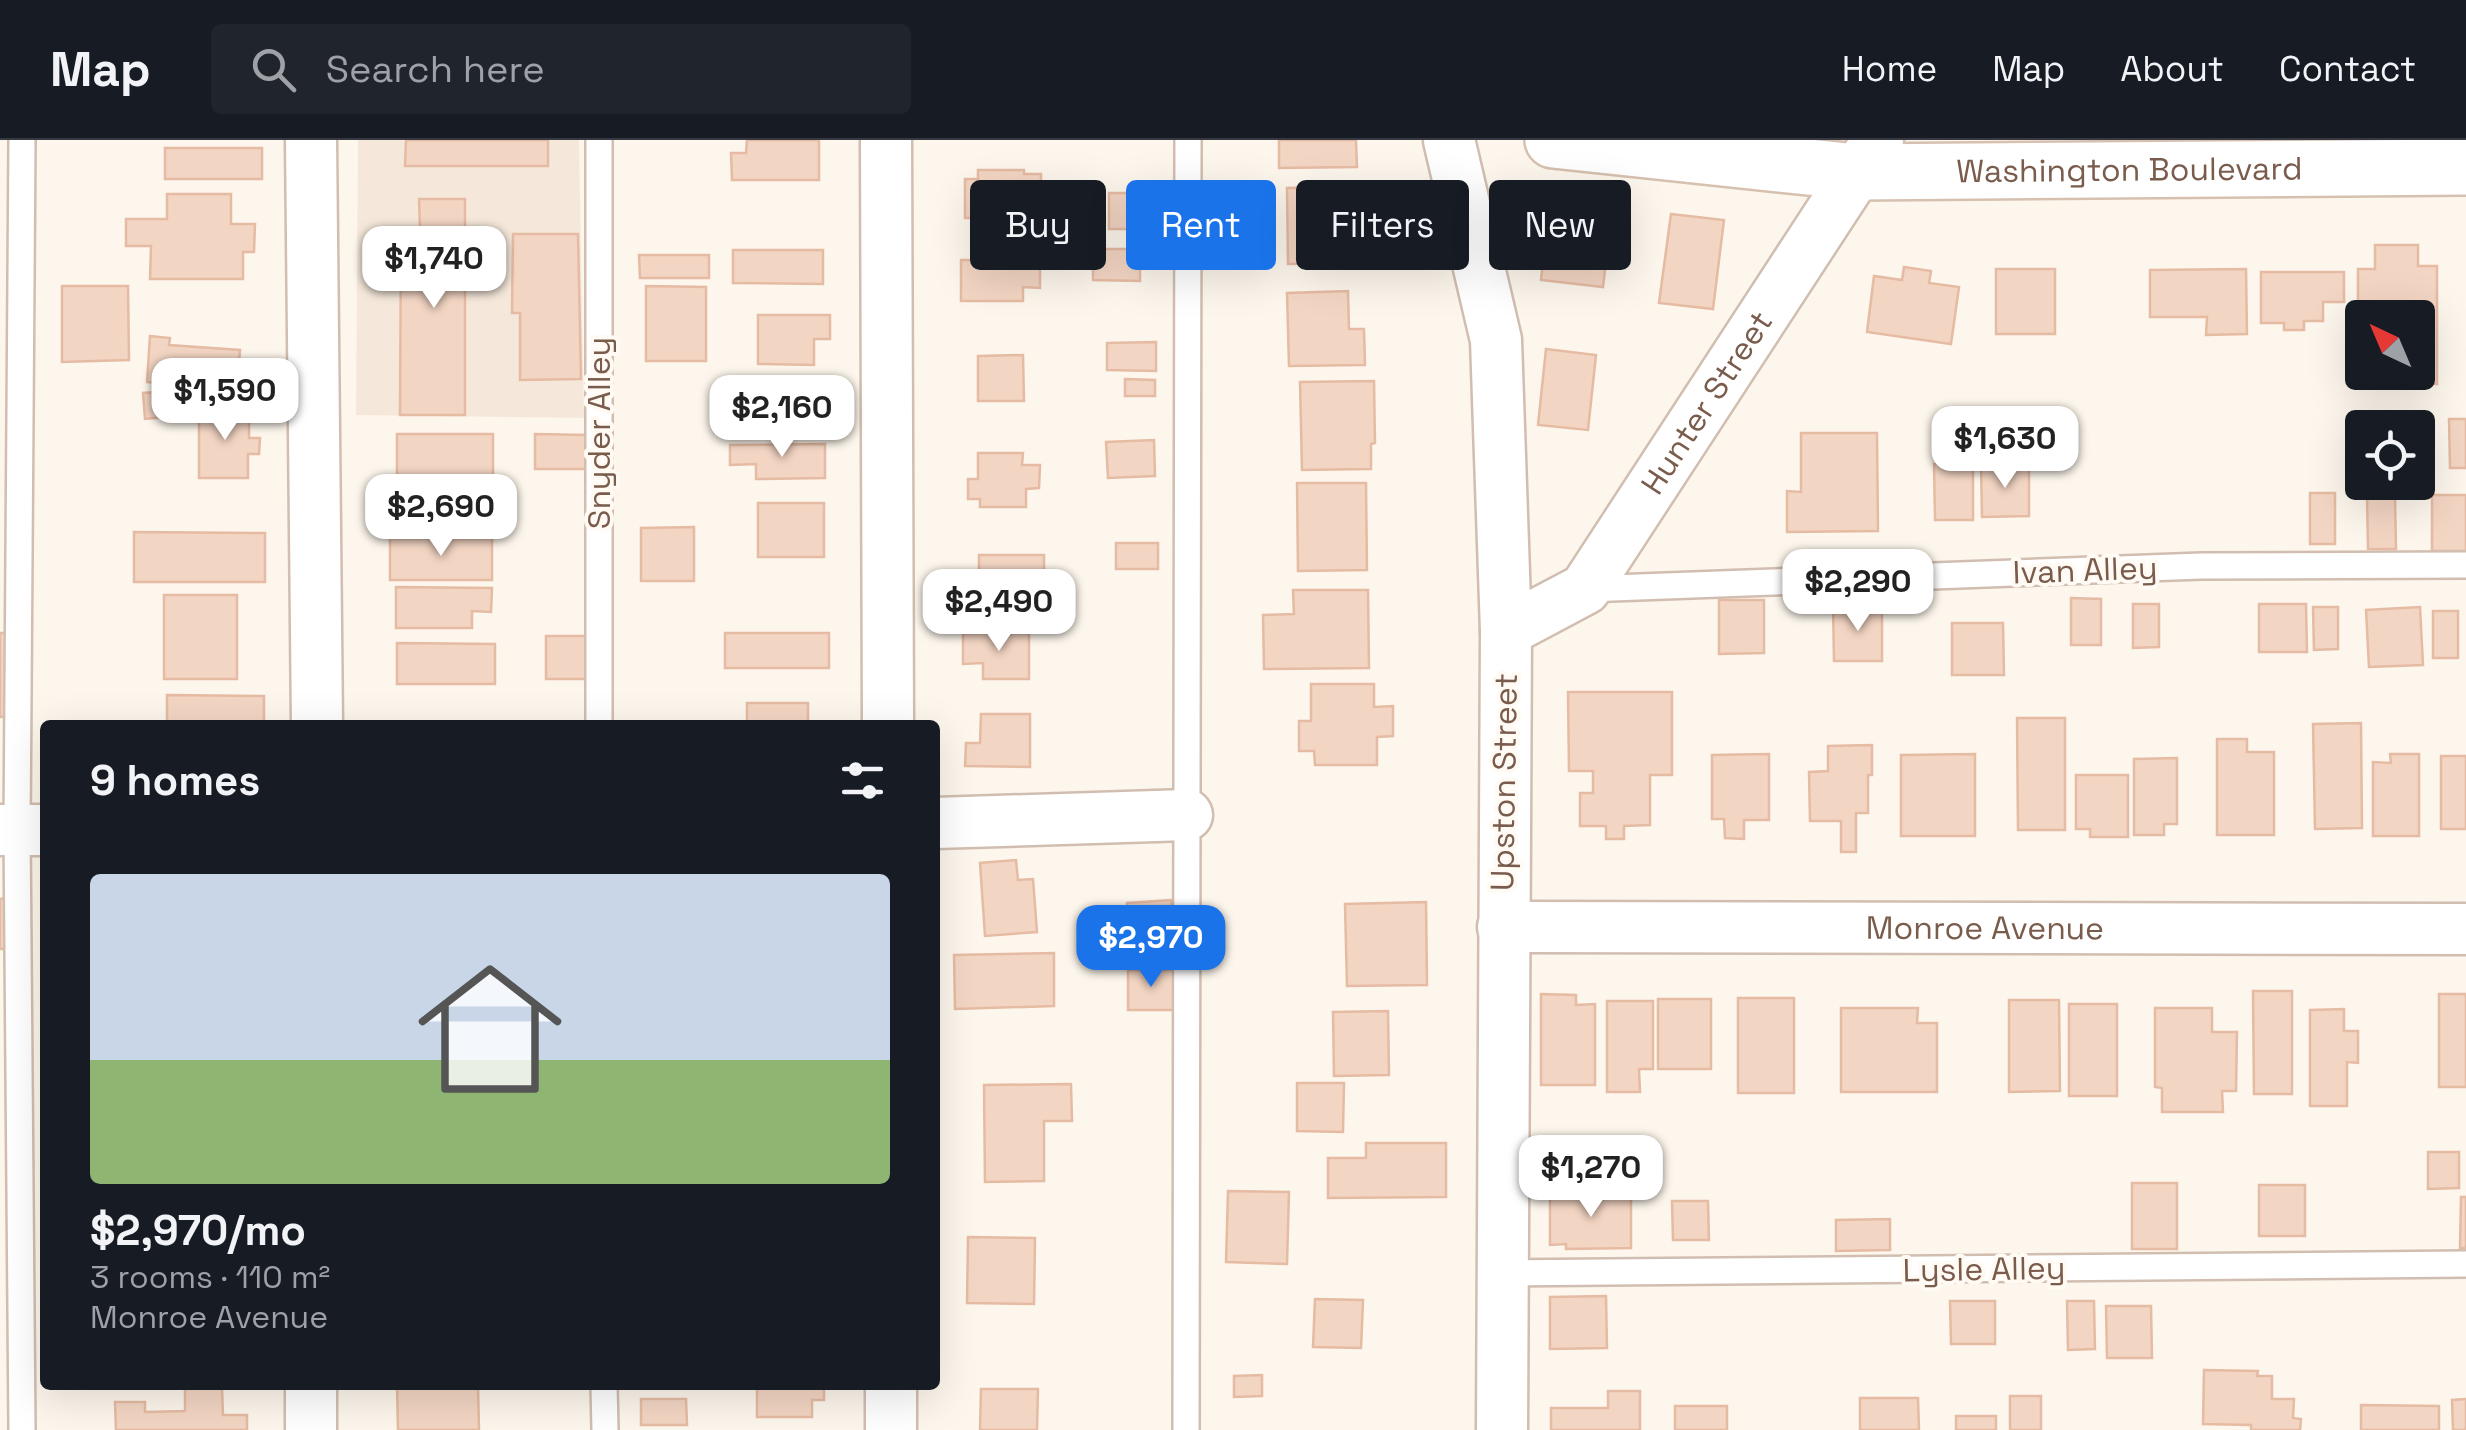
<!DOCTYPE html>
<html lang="en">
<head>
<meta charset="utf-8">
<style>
  :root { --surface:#171b24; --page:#20242c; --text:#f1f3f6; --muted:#9ea1a6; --line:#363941; --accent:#1a73e8 }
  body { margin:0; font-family:"Space Grotesk",sans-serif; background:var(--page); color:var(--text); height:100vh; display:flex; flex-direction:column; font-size:38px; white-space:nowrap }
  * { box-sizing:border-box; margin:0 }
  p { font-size:32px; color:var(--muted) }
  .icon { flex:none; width:55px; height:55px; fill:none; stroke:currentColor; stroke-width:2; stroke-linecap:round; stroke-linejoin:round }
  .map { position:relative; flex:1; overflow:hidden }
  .sheet { position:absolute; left:40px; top:580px; width:900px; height:670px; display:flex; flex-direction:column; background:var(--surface); border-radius:10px; box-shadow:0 10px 40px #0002 }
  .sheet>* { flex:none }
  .guide { position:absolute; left:970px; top:40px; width:950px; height:90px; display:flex; gap:20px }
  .needle { width:65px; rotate:316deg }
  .controls { position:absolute; left:2345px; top:160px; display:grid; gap:20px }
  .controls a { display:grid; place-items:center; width:90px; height:90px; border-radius:10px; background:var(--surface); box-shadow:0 10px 40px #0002; font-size:50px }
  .price { position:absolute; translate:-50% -85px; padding:0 22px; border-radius:20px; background:#fff; color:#222; font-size:32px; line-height:65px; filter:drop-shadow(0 2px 5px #0008) }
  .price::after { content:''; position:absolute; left:50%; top:60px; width:30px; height:22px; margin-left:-15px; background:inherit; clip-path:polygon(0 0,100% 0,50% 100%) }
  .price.current { background:var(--accent); color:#fff }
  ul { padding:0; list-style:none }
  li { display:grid; align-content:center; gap:20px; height:530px; padding:0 50px }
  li+li { border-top:2px solid var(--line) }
  li span { display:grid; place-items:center; height:310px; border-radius:10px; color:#555 }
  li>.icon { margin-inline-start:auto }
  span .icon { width:180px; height:180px; fill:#fffc; stroke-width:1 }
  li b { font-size:42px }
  h2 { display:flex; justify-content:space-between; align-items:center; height:120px; padding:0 50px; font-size:42px }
  .pill { padding:0 35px; border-radius:10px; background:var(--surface); box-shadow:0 10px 40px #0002; font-size:35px; line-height:90px }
  .pill.current { background:var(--accent); color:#fff }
  header { display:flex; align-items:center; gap:60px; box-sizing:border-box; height:140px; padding:0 50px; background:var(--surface); border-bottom:2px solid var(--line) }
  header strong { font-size:48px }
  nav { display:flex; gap:55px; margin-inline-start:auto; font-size:35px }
  .search { width:700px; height:90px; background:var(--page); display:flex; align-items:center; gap:25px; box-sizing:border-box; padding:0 35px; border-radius:10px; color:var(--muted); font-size:38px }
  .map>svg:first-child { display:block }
</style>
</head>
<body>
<header>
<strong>Map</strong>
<div class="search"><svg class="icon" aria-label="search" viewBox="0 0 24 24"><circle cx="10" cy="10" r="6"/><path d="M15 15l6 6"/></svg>Search here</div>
<nav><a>Home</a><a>Map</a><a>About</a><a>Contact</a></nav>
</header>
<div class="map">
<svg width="2466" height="1290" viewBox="0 0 2466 1290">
  <rect width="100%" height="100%" fill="#fdf6ec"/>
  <path fill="#f5e8da" d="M358,0H579L584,278L356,275Z"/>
  <path fill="#f3d5c3" stroke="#e6bba3" stroke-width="2.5" d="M406,0H548V26H405Z
    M747,0H819V40H732L731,13H746Z
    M1279,0H1356L1357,27L1279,28Z
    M165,8H262V39H165Z
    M978,30H1024V34H1041V59L1023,60V86H980V78H965V39H978Z
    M1347,47V88L1365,87L1366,123L1288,124L1287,48Z
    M1109,53H1155L1154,89H1109Z
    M167,54H231V84H255L254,112H243V139H150L151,106H126V79H167Z
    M1550,56L1613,63L1603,147L1541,140Z
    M419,59H465V275H400L401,89H420Z
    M1671,74L1724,80L1713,169L1659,163Z
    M513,94H578L581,239L520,240V173H512Z
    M2375,105H2418V126H2437V244L2397,245V232H2418V178H2362V222H2358V129H2375Z
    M1093,109H1140V141L1093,140Z
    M733,110H823V144L733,143Z
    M639,115H709V138H640Z
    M961,120H1040V148L1023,147V161H961Z
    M1904,127L1931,131L1929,143L1959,147L1951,204L1867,192L1874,136L1902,140Z
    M1996,129H2055V194H1996Z
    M2246,129L2247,194L2206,195L2207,177H2150V130Z
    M2261,132H2344V162H2323V181H2304V190H2284V183H2261Z
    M62,146H128L129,220L62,222Z
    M646,146L706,147V221H646Z
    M1348,151L1349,189H1364L1365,225L1289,226L1287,153Z
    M758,175H830V199H814V225L758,224Z
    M150,196L170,198L169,205L240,210L237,249L147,242Z
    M1156,202V231L1107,230V203Z
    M1546,209L1596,215L1588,290L1538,285Z
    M1023,215L1024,261H978V216Z
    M1125,239L1155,240V256H1125Z
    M1374,241L1375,303L1371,304V329L1302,330L1300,242Z
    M185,250L187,275L145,279L143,253Z
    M211,261H235V276H249V298H260L259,314H248V338H199V277L211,276Z
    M2449,279H2466V328H2450Z
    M1801,293H1877L1878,391L1787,392V351L1801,352Z
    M397,294H493V337H397Z
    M535,294L588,295V329H535Z
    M1154,300L1155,336L1108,338L1106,302Z
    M825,304V338L756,339V324L730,325V305Z
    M978,313H1023L1022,325H1040L1039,348L1026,349V367H980V359H968V339H978Z
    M1934,324H1973V380H1935Z
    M1981,326L2029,327V376L1982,377Z
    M1297,343H1366L1367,430L1298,431Z
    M394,344H492L493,390H393Z
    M2310,353H2335V404H2310Z
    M2432,355H2466V411H2432Z
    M2367,357H2395L2396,409H2368Z
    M758,363H824V417H758Z
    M694,387V441H641V388Z
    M134,392L265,393V442H134Z
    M390,398H492V440H390Z
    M1116,403H1158V429H1116Z
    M979,415H1044V465L979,464Z
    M396,447L492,448L491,472L472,471V488H396Z
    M1293,450H1368L1369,528L1264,529L1263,475L1294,474Z
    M164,455H237V539H164Z
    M2071,458L2101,459V505H2071Z
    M1719,460H1764V513L1719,514Z
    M2133,464H2159V507L2133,508Z
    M2259,464H2306L2307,512H2259Z
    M1833,467H1882V521H1834Z
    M2313,467H2338V509L2314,510Z
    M2420,467L2423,525L2369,527L2366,470Z
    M2433,471H2458V518H2433Z
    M1952,483H2003L2004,535H1952Z
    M0,493H12V577H0Z
    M725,493H829V528H725Z
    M963,493H1029V539H983V523L963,524Z
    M546,496H590V539H546Z
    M397,503L495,504V544H397Z
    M1311,544H1374V567L1393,566V596L1377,597V625H1315L1314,611H1299V581H1311Z
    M1568,552H1672V635H1650V685L1624,686V699H1606V686H1580V653H1593V631H1569Z
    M167,555L264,556V585H167Z
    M747,563H808V585H747Z
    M981,574H1030V627L965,626L966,603H980Z
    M2017,578H2065V690H2018Z
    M2361,583L2362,688L2315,689L2313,584Z
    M2217,599H2247V612H2274V695H2217Z
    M1872,605V635H1868V673H1856V712H1841V681H1810L1809,632L1828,631V606Z
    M1769,614V680H1744V699L1725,698L1724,679H1712V615Z
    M1975,614V696H1901V615Z
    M2390,614H2419V696H2373V622L2391,623Z
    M2441,616H2466V689H2441Z
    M2177,618V684H2164V695H2134V619Z
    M2076,635H2128V697H2090V689H2076Z
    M1016,720L1018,740L1033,739L1037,792L985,796L980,723Z
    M7,758L9,809H0V759Z
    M1171,760L1174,809L1130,812L1127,763Z
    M1426,762L1427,845L1347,846L1345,764Z
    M1054,813V866L955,869L954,815Z
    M1128,830H1174V870H1128Z
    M2253,851H2292V954H2254Z
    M1541,854L1576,855V865L1595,864V945H1541Z
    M2439,854H2466V947H2439Z
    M1738,858H1794V953H1738Z
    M1658,859H1711V929H1658Z
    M2009,860H2059L2060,951L2009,952Z
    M1607,861H1653V929H1639L1640,952H1607Z
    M2069,864H2117V956H2069Z
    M1841,868H1918L1917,883H1937V952H1841Z
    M2155,868H2212V892H2237L2236,951H2222L2223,972H2162V948L2155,947Z
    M2344,869V891H2358V923L2347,922V966H2310V870Z
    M1388,871L1389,935L1334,936L1333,872Z
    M1297,943H1344L1343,992L1297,991Z
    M1071,944L1072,981H1044V1041L985,1042L984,945Z
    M1366,1003H1446V1057L1328,1058V1018H1366Z
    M2428,1012H2459V1048L2428,1049Z
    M2132,1043H2177V1109H2132Z
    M2259,1045H2305V1096H2259Z
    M1228,1051L1289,1052L1287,1124L1226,1122Z
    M1631,1052V1108L1566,1109V1104L1550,1105V1053Z
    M2461,1057H2466V1108H2460Z
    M1672,1061H1708L1709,1100H1673Z
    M1890,1079V1110L1836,1111V1080Z
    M968,1097L1035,1098L1034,1164L967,1163Z
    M1606,1156L1607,1208L1550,1209V1157Z
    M1315,1159L1363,1160L1361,1208L1313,1207Z
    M1950,1161H1995V1204H1951Z
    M2067,1161H2094L2095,1209L2068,1210Z
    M2106,1166H2151L2152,1218H2107Z
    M2204,1230L2258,1231L2257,1236H2272V1259H2294L2293,1278L2301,1279L2300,1290H2251V1285L2203,1284Z
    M1262,1235V1256L1234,1257V1236Z
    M397,1245H478L479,1290H398Z
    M757,1245H824V1260H812V1277H757Z
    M222,1248L223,1275H247V1290H116L115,1262H145V1272L185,1271V1249Z
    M981,1249H1038L1037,1290H980Z
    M1608,1251H1640V1290H1551V1268H1608Z
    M2010,1256H2041V1290H2010Z
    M1860,1258H1918L1919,1290H1860Z
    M641,1259H686L687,1285H641Z
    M2466,1259V1290H2453L2452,1260Z
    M2361,1265L2439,1266V1290H2361Z
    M1675,1266H1727V1290H1675Z
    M1956,1276H1996V1290H1956Z"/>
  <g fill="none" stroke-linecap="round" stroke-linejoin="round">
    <defs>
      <path id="lane" d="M599,0V585
        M1585,449L2201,426L2466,425
        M1502,1133L2466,1124
        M604,1245L605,1290
        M22,1290L17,690L22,0
        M1186,1290L1188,0"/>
      <g id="street">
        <path d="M311,0L317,585"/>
        <path d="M886,0L888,585"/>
        <path d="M1449,0L1496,200L1506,491L1502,1290"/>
        <path id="s1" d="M1506,491L1585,449L1878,0"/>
        <path d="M935,683L1187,675"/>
        <path d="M0,690H45"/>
        <path id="s2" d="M1503,787L2466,789"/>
        <path d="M891,1245V1290"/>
        <path d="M311,1290V1245"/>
      </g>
      <g id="secondary">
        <path id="s3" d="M1553,0L1856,32L2466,27"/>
      </g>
    </defs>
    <use href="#lane" stroke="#d1beb0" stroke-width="30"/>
    <use href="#street" stroke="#d1beb0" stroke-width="55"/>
    <use href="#secondary" stroke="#d6c0b0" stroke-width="60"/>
    <use href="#lane" stroke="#fff" stroke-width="25"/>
    <use href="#street" stroke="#fff" stroke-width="50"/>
    <use href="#secondary" stroke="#fff" stroke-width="55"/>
  </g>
  <g text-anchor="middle" stroke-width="8" stroke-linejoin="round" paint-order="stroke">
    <g font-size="32" fill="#7a5c4d" stroke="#fffaf3">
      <text dy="11" stroke="none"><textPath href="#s3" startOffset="578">Washington Boulevard</textPath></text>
      <text dy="11" stroke="none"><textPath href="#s1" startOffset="312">Hunter Street</textPath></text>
      <text transform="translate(599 293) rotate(-90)" y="11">Snyder Alley</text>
      <text transform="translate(2085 430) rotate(-2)" y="11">Ivan Alley</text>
      <text transform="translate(1504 642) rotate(-89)" y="11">Upston Street</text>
      <text dy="11" stroke="none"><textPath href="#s2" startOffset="482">Monroe Avenue</textPath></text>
      <text transform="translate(1984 1129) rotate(-1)" y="11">Lysle Alley</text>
    </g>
  </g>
</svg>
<div class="controls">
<a><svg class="needle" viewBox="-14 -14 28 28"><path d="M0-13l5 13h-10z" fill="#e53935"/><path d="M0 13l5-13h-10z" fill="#9ea1a6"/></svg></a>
<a><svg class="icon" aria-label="locate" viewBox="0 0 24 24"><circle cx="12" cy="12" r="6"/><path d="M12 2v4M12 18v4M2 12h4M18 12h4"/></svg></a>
</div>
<b class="price" style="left:434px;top:171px">$1,740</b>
<b class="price" style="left:225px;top:303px">$1,590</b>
<b class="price" style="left:782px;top:320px">$2,160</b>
<b class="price" style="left:2005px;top:351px">$1,630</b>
<b class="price" style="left:441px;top:419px">$2,690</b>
<b class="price" style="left:1858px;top:494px">$2,290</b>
<b class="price" style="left:999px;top:514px">$2,490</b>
<b class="price current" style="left:1151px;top:850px">$2,970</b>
<b class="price" style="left:1591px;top:1080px">$1,270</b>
<div class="guide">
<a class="pill">Buy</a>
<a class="pill current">Rent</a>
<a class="pill">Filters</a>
<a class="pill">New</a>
</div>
<section class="sheet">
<h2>9 homes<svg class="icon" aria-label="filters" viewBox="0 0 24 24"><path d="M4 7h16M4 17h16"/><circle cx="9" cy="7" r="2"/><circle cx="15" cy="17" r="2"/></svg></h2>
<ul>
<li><span style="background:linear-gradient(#c9d6e8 60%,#8fb573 0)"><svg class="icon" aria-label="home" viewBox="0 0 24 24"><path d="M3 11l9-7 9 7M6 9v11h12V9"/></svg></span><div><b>$2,970/mo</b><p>3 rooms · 110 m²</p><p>Monroe Avenue</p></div></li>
</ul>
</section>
</div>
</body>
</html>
